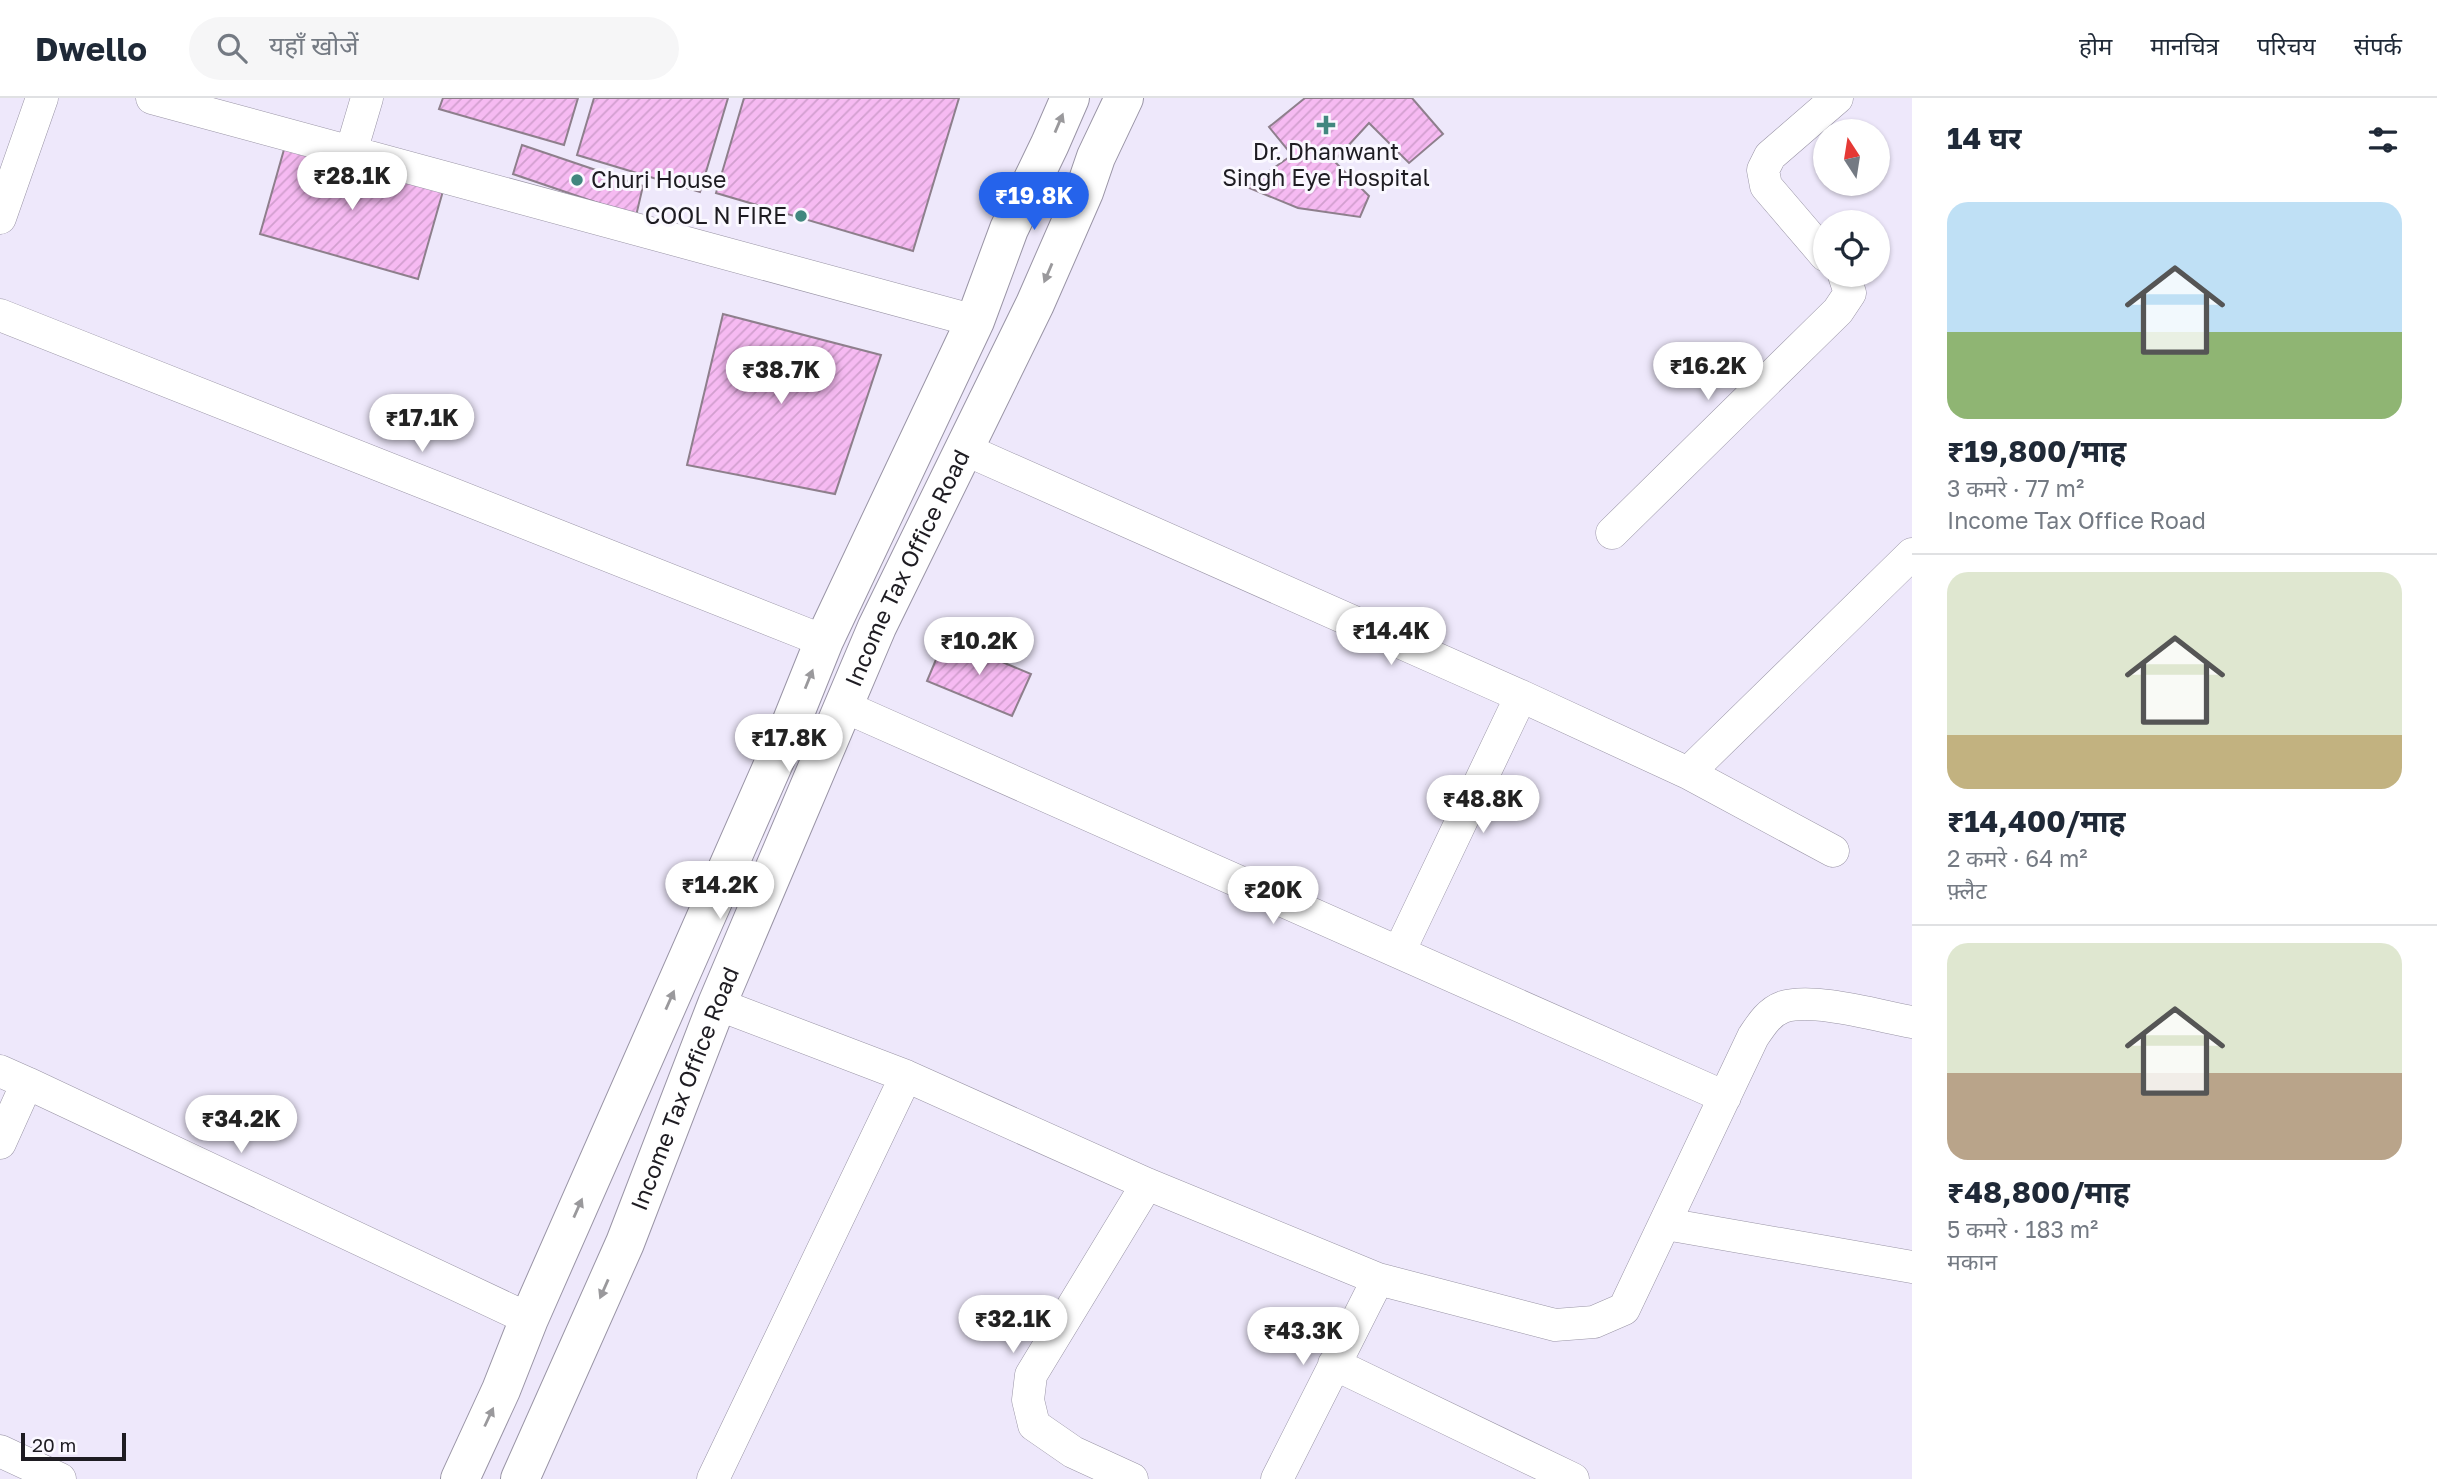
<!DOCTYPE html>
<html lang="hi">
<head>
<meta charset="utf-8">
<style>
  :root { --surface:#fff; --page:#f6f6f7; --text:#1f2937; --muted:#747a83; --line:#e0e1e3; --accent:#2563eb }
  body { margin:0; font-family:"Golos Text","Noto Sans Devanagari",sans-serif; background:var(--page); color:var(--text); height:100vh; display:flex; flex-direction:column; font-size:26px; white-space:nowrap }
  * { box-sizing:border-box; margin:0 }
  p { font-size:23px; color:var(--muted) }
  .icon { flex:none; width:38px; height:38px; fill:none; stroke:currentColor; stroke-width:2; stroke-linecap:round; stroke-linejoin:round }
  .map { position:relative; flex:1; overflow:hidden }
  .drawer { display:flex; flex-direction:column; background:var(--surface); width:525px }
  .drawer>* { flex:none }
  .needle { width:46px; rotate:348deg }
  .buttons { position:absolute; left:1813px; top:21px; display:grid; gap:14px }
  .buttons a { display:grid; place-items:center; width:77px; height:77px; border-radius:50%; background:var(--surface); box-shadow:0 2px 5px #0004; font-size:35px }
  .scale { position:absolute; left:21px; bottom:18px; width:105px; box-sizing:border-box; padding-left:7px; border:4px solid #1e1c22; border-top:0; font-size:19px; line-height:24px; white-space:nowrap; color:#1e1c22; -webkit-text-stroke:5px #faf8ff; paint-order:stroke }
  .price { position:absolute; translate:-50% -60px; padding:0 16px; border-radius:24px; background:#fff; color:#222; font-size:23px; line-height:46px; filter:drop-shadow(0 2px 4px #0008) }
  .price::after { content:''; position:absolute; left:50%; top:42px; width:21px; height:16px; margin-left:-10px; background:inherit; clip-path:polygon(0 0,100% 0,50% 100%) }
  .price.on { background:var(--accent); color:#fff }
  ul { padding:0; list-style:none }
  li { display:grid; align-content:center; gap:14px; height:371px; padding:0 35px }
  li+li { border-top:2px solid var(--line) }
  li span { display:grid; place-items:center; height:217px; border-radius:21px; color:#555 }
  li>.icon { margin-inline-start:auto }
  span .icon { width:126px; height:126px; fill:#fffc; stroke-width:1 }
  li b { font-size:30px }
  h2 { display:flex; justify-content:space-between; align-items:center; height:84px; padding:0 35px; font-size:30px }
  header { display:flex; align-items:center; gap:42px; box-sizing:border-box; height:98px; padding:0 35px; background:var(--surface); border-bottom:2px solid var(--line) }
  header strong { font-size:33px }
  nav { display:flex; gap:38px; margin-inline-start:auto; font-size:24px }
  .search { width:490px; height:63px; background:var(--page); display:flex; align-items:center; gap:18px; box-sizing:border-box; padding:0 24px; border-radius:38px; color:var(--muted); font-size:26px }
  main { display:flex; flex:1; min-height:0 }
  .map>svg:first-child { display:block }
</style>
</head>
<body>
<header>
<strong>Dwello</strong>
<div class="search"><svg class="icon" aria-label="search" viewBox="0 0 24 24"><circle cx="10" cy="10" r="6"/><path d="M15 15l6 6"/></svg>यहाँ खोजें</div>
<nav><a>होम</a><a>मानचित्र</a><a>परिचय</a><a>संपर्क</a></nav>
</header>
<main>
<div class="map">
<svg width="1912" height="1381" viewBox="0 0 1912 1381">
  <defs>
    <pattern id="building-hatch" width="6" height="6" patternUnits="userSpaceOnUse" patternTransform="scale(1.75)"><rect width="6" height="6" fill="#f6baf2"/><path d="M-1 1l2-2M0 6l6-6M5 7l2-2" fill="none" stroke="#d29fcf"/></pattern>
  </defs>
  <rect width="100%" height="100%" fill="#eee8fb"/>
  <path fill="url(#building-hatch)" stroke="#8e7f8c" stroke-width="2" d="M443,0H578L564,47L439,11Z
    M594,0H728L700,94L577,57Z
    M744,0H959L913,153L716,95Z
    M1305,0H1412L1443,36L1409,65L1369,25L1334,63L1369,98L1360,119L1298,110L1247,89L1292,57L1269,29Z
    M522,47L643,88L636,118L513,76Z
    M285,48L443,93L418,181L260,136Z
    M723,216L881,257L835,396L687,367Z
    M945,540L1031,576L1012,618L927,583Z"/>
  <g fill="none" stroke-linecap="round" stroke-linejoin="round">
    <defs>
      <path id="minor" d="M152,0L975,223
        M351,54L367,0
        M0,120L42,0
        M1825,157L1766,88L1763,72L1770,58L1837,0
        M0,217L824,543
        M964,351L1521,598L1688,675L1833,753
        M1612,435L1838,213L1850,195L1844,177
        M843,608L1725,999
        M1688,675L1912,456
        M1399,854L1521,598
        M717,906L906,978L1147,1086L1378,1181L1555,1227L1594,1224L1624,1211L1753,939C1761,927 1769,914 1783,909C1813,899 1879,918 1912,924
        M0,973L27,985
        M0,1045L27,985L529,1221
        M1666,1126L1912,1169
        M1334,1266L1573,1381
        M0,1353L60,1381
        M713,1381L906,978
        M1132,1381L1073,1354L1034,1327L1028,1302L1031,1277L1147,1086
        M1277,1381L1378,1181"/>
      <g id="secondary">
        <path d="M460,1381L501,1292L529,1221L787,635L824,543L975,223L1009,131L1050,46L1070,0"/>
        <path id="s1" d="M520,1381L625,1145L717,906L877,529L1035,206L1084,94L1096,59L1124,0"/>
      </g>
    </defs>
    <use href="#minor" stroke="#9994a5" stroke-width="33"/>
    <use href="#secondary" stroke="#9994a5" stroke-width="40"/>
    <use href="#minor" stroke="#fff" stroke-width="32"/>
    <use href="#secondary" stroke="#fff" stroke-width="38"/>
  </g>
  <defs><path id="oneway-solid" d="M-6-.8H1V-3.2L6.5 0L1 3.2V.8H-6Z" transform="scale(1.75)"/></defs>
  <g fill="#9a999c">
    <use href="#oneway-solid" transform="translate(1059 25) rotate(-67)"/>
    <use href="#oneway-solid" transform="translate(1048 175) rotate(113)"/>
    <use href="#oneway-solid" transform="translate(809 581) rotate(-68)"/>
    <use href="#oneway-solid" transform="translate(670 902) rotate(-66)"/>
    <use href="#oneway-solid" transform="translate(578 1110) rotate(-66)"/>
    <use href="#oneway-solid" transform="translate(604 1191) rotate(114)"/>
    <use href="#oneway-solid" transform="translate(489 1319) rotate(-65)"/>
  </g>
  <g fill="#41877f" stroke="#faf8ff" stroke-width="2.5">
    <path d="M1322.5 16.5h7v7h7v7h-7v7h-7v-7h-7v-7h7z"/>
    <circle cx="577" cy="82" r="7"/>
    <circle cx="801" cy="118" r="7"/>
  </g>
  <g text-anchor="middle" stroke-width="6" stroke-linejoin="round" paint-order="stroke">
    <g font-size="23" fill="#1e1c22" stroke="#faf8ff">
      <text x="1326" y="62">Dr. Dhanwant<tspan x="1326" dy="26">Singh Eye Hospital</tspan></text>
      <text x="591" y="90" text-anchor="start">Churi House</text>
      <text x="787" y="126" text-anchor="end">COOL N FIRE</text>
    </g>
    <g font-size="23" fill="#1e1c22" stroke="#faf8ff">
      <text dy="8" stroke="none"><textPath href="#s1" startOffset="990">Income Tax Office Road</textPath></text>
      <text dy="8" stroke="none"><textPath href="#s1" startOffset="424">Income Tax Office Road</textPath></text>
    </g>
  </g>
</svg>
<div class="buttons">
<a><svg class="needle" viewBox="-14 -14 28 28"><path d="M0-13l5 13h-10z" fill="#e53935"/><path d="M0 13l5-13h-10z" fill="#747a83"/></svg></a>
<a><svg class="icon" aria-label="locate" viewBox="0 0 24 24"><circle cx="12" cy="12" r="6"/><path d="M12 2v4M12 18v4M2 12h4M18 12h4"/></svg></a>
</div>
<div class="scale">20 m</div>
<b class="price" style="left:352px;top:114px">₹28.1K</b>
<b class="price on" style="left:1034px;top:134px">₹19.8K</b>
<b class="price" style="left:1708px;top:304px">₹16.2K</b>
<b class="price" style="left:781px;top:308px">₹38.7K</b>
<b class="price" style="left:422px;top:356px">₹17.1K</b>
<b class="price" style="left:1391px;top:569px">₹14.4K</b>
<b class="price" style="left:979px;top:579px">₹10.2K</b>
<b class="price" style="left:789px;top:676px">₹17.8K</b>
<b class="price" style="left:1483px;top:737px">₹48.8K</b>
<b class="price" style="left:720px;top:823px">₹14.2K</b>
<b class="price" style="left:1273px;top:828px">₹20K</b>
<b class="price" style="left:241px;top:1057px">₹34.2K</b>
<b class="price" style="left:1013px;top:1257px">₹32.1K</b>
<b class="price" style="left:1303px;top:1269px">₹43.3K</b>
</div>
<section class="drawer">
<h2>14 घर<svg class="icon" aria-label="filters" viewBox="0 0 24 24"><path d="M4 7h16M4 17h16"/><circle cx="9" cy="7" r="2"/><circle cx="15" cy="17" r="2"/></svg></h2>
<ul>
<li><span style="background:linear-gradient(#bfe0f5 60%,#8fb573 0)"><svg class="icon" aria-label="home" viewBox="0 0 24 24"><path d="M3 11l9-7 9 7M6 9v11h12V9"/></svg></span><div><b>₹19,800/माह</b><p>3 कमरे · 77 m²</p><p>Income Tax Office Road</p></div></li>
<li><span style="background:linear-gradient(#dfe7d0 75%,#c2b280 0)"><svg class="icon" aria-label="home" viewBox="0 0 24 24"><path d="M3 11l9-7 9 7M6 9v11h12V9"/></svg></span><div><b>₹14,400/माह</b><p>2 कमरे · 64 m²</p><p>फ़्लैट</p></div></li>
<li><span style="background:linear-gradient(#dfe7d0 60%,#b9a48a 0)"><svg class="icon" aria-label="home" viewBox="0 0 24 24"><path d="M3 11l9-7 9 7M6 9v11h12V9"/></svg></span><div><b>₹48,800/माह</b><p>5 कमरे · 183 m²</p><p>मकान</p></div></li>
</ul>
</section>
</main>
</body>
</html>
